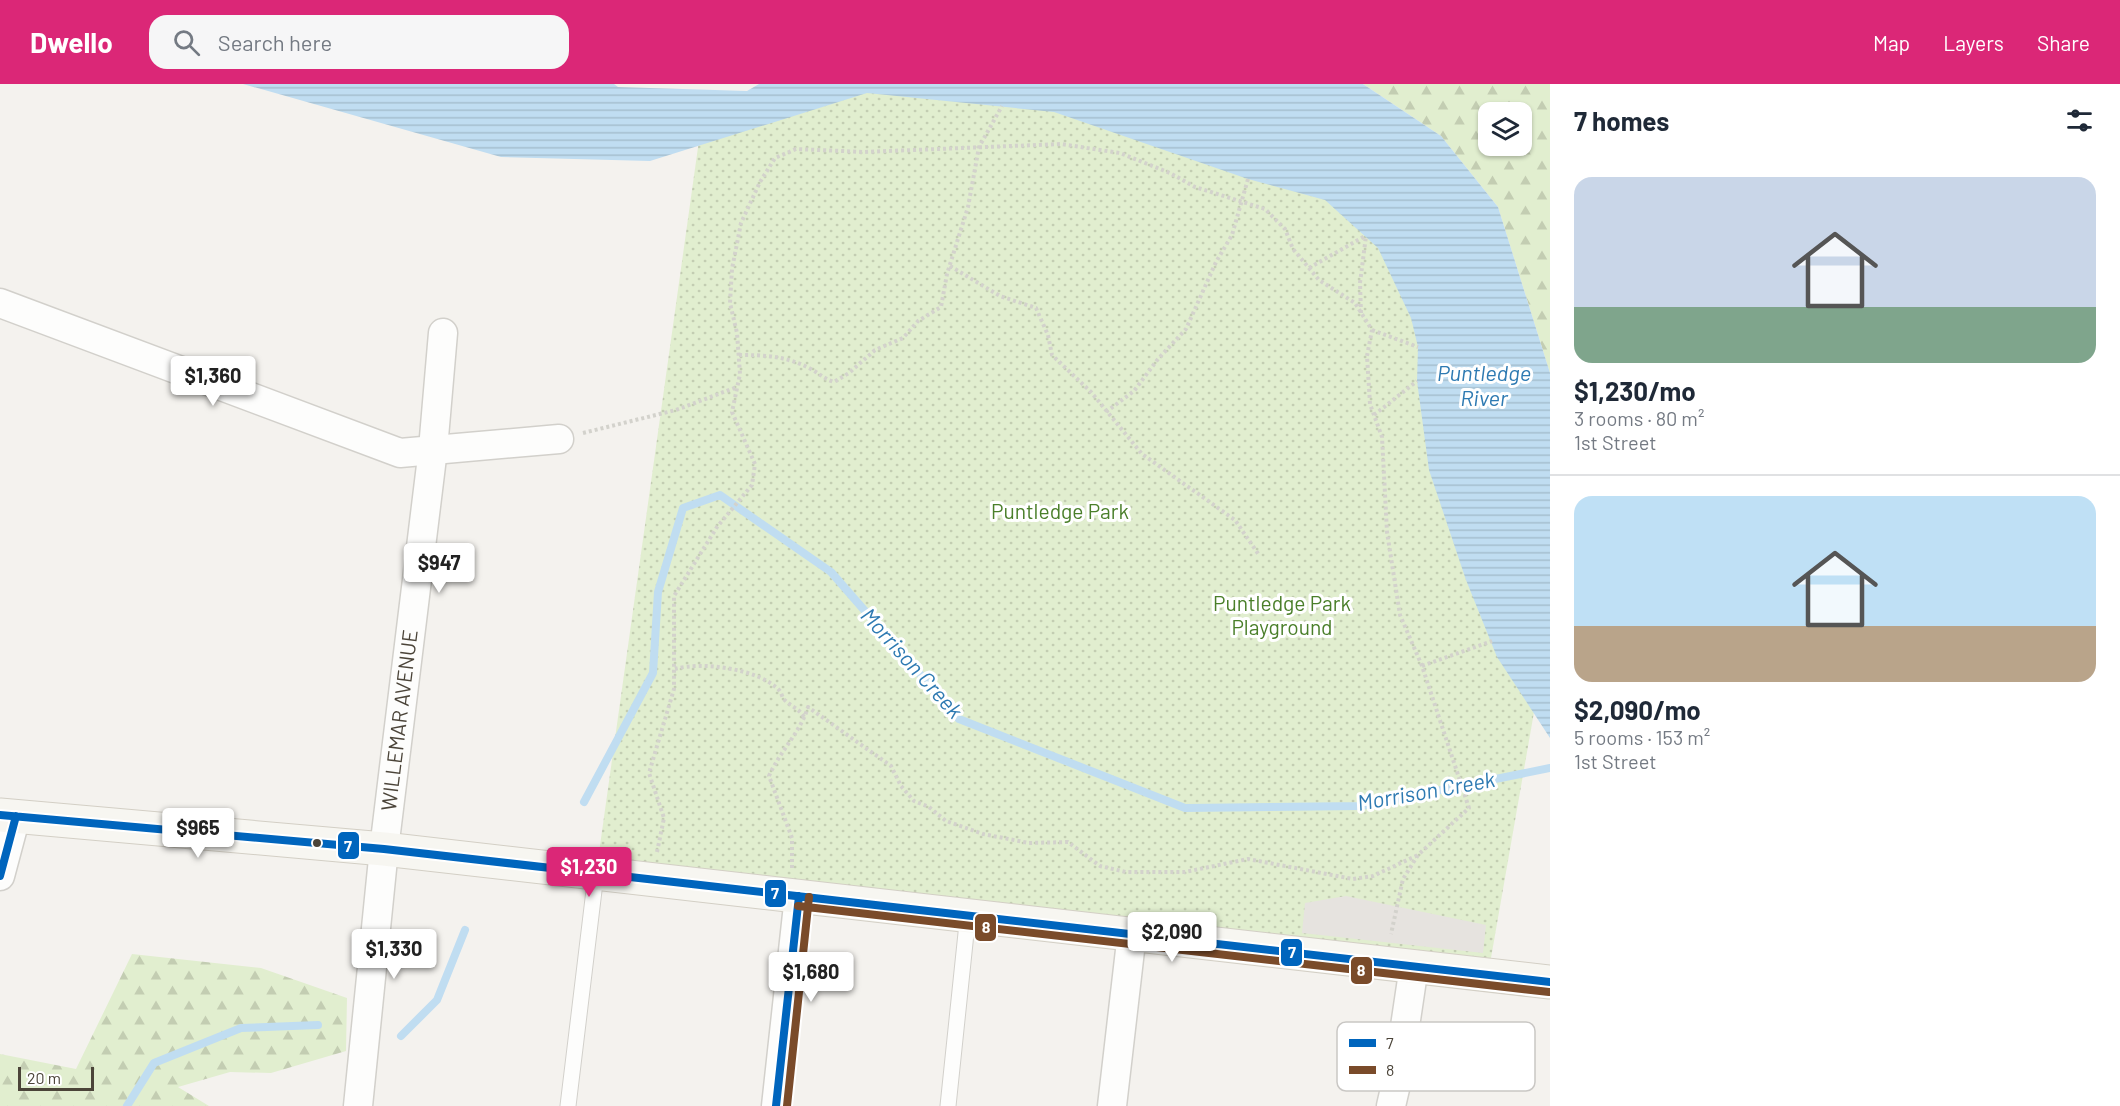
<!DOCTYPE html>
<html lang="en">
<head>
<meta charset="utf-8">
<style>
  :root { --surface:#fff; --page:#f6f6f7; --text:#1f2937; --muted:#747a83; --line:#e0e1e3; --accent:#db2777 }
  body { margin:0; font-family:Barlow,sans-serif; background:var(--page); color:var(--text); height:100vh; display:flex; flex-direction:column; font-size:22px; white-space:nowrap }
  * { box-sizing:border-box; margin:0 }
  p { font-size:20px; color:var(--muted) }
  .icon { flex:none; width:33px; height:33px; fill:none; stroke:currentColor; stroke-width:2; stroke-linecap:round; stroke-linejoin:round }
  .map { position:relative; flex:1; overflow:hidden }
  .sheet { display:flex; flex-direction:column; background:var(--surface); width:570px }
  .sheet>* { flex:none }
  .controls { position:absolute; left:1478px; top:18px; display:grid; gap:12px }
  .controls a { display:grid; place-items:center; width:54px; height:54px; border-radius:12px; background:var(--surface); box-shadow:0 2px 4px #0004; font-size:30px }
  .scale { position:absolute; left:18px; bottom:15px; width:76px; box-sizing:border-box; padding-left:6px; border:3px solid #4b4439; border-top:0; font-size:16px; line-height:21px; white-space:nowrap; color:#4b4439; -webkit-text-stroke:4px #fff; paint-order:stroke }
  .price { position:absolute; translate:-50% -51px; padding:0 14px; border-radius:6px; background:#fff; color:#222; font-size:20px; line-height:39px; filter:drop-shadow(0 2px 3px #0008) }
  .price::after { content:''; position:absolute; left:50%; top:36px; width:18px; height:14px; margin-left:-9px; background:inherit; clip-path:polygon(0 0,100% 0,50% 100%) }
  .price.on { background:var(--accent); color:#fff }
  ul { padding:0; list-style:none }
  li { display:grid; align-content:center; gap:12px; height:318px; padding:0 24px }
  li+li { border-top:2px solid var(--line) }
  li span { display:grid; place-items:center; height:186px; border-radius:18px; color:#555 }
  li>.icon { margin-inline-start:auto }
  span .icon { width:108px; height:108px; fill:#fffc; stroke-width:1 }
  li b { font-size:26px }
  h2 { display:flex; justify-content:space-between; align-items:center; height:72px; padding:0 24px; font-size:26px }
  header { display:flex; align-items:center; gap:36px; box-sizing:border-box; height:84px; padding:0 30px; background:var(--accent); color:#fff }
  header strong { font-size:28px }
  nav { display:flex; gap:33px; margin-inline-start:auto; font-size:21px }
  .search { width:420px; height:54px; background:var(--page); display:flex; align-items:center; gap:15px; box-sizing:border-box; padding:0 21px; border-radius:18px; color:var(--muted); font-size:22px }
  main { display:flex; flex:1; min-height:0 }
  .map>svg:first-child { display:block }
</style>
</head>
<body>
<header>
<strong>Dwello</strong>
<div class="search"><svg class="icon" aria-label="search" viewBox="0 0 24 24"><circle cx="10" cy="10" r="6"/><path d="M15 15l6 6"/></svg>Search here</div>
<nav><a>Map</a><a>Layers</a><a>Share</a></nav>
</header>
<main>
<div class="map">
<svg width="1550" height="1022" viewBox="0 0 1550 1022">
  <defs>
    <pattern id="forest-firs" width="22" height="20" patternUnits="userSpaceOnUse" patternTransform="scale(1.5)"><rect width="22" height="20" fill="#e1eecf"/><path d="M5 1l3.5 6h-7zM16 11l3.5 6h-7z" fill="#c3cdb2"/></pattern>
    <pattern id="park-dots" width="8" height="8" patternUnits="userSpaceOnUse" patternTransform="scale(1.5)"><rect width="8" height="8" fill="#e1eecf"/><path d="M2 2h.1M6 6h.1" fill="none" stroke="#c3cdb2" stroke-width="1.8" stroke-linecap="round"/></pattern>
    <pattern id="water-rules" width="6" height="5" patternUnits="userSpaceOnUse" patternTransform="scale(1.5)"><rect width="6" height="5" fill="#c0ddf1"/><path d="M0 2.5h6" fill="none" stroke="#a6bfcf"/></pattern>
  </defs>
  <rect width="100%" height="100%" fill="#f4f2ee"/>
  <path fill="url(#forest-firs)" fill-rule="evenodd" d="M1363,0H1550V289L1498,123L1441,52ZM1488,28H1521V62H1488Z
    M132,870L261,884L347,914L346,967L271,989L230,988L178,1003L209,1022H0V970L76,985Z"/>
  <path fill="url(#park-dots)" d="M903,0L1029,2L1380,128L1537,611L1488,891L596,790L701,42Z"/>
  <path fill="#e6e3df" d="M1346,812L1486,841L1483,869L1302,849L1305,819Z"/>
  <path fill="url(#water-rules)" d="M243,0H614L618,3L747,7L759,0H1363L1441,52L1498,123L1550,289V654L1497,573L1466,496L1429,386L1417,297L1418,263L1411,234L1378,164L1325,116L1248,95L1054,28L867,9L650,77L501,73Z"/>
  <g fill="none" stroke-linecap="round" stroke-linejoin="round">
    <path stroke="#c0ddf1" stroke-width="8" d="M584,718L653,589L658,508L683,424L720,411L831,488L959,635L1185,724L1361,722L1550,684
      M401,952L437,916L465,846
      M127,1022L154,979L241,944L318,941"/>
    <defs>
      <path id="lane" d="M568,1022L596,790
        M948,1022L968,830"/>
      <g id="street">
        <path d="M0,219L400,369L559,355"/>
        <path d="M0,792L16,732"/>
        <path id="s1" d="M358,1022L384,765L433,365L443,249"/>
        <path d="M776,1022L799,812"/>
        <path d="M1112,1022L1132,849"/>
        <path d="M1391,1022L1397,996L1414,882"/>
      </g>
      <path id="secondary" d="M0,731L384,765L1550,898"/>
    </defs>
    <use href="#lane" stroke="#d2d0cb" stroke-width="17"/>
    <use href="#street" stroke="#d2d0cb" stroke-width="31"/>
    <use href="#secondary" stroke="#d3cfc5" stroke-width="35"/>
    <path stroke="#d3d2cc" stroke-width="4" stroke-dasharray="3 3" stroke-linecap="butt" d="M950,182L1000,212L1036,224L1048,251L1052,271L1091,308L1142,370L1235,436L1259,471
      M1309,184L1365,152
      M1361,229L1360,199L1366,152
      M1372,246L1418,263
      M739,271C764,271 786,272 809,284C819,289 824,295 834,298L849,289L875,266L903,254L918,237L941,223L947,190L968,123L979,63L1002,22
      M1106,328L1134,307L1158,275L1186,245L1216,178L1232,151L1248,95
      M1374,331L1417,297
      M583,349L676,326L737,303
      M1422,582L1492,557
      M675,585C702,577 759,585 779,606C781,608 782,612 783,614C789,622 798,623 804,633
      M657,768L664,734L649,689L674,605V512L717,443L752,401L755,380L732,328L740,290L737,249L730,219L732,185L741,139L760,98L775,74L796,65L864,68L1061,60L1120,69L1170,89L1195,103L1265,125L1285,145L1293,165L1319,196L1355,219L1372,246L1367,272L1370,320L1382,353L1387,448L1400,531L1422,582L1469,724L1418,771L1403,795L1391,850
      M792,784V754L769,692C780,667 800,649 808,623L891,682L901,702L914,717L929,723L946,737L983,750L1029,759L1068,758L1100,782L1126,788H1185L1248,775L1353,795L1373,792L1418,771"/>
    <use href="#lane" stroke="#fdfdfc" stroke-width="15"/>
    <use href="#street" stroke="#fdfdfc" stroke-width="28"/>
    <use href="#secondary" stroke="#f7f6f1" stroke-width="33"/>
    <defs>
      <path id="bus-1" d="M0,731L384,765L1550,898
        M0,792L16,732
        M776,1022L799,812"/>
      <path id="bus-2" d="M798,822L1549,908
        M787,1022L809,813"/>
    </defs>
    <use href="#bus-1" stroke="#fff" stroke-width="12"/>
    <use href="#bus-2" stroke="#fff" stroke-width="12"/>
    <use href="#bus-1" stroke="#0065bd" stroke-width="8"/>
    <use href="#bus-2" stroke="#7a4b2a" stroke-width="8"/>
  </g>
  <circle fill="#4b4439" stroke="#fff" stroke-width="2" cx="317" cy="759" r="5"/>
  <g text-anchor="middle" stroke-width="6" stroke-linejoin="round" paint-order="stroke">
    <g font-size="21" fill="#4a7f2a" stroke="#fff">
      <text x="1060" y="435">Puntledge Park</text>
      <text x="1282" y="527">Puntledge Park<tspan x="1282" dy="24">Playground</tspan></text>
    </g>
    <g font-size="21" fill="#4b4439" stroke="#fff">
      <text dy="7" stroke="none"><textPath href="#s1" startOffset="388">WILLEMAR AVENUE</textPath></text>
    </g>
    <g font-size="22" font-style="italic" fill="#2e7ab2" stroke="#fff">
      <text x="1484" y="297">Puntledge<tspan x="1484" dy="25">River</tspan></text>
      <text transform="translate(912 579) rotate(48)" y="8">Morrison Creek</text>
      <text transform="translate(1426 707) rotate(-10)" y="8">Morrison Creek</text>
    </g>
  </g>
  <rect x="1337" y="938" width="198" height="69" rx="9" fill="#fff" stroke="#c9c7c4" stroke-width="1.5"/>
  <rect x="1349" y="955" width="27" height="8" fill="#0065bd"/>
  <rect x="1349" y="982" width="27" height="8" fill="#7a4b2a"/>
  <g font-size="16" fill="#4b4439">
    <text x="1386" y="965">7</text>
    <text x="1386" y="992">8</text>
  </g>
  <g stroke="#fff" stroke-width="2">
    <rect x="337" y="747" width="23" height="29" rx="6" fill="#0065bd"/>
    <rect x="764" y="795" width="23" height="29" rx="6" fill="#0065bd"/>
    <rect x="974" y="829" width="23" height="29" rx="6" fill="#7a4b2a"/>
    <rect x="1280" y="854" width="23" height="29" rx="6" fill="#0065bd"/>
    <rect x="1350" y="872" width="23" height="29" rx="6" fill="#7a4b2a"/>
  </g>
  <g font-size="16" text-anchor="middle" font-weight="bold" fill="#fff">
    <text x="348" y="768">7</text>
    <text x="775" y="815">7</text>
    <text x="986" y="849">8</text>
    <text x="1292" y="874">7</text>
    <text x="1361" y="892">8</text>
  </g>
</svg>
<div class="controls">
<a><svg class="icon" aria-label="layers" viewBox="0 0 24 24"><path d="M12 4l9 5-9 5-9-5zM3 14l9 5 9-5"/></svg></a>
</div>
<div class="scale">20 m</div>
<b class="price" style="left:213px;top:323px">$1,360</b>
<b class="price" style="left:439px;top:510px">$947</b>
<b class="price" style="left:198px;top:775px">$965</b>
<b class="price on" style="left:589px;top:814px">$1,230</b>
<b class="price" style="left:1172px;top:879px">$2,090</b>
<b class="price" style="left:394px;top:896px">$1,330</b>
<b class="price" style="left:811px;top:919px">$1,680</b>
</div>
<section class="sheet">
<h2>7 homes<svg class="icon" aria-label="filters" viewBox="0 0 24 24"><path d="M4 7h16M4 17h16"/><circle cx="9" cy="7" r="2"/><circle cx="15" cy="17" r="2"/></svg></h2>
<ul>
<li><span style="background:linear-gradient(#c9d6e8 70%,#7fa58c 0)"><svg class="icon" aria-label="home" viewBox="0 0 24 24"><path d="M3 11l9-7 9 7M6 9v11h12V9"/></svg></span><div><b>$1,230/mo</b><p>3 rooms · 80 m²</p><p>1st Street</p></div></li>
<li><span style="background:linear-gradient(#bfe0f5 70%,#b9a48a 0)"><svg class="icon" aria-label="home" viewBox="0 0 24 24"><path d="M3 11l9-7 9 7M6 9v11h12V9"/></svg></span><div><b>$2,090/mo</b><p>5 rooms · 153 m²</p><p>1st Street</p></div></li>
</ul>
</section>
</main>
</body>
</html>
